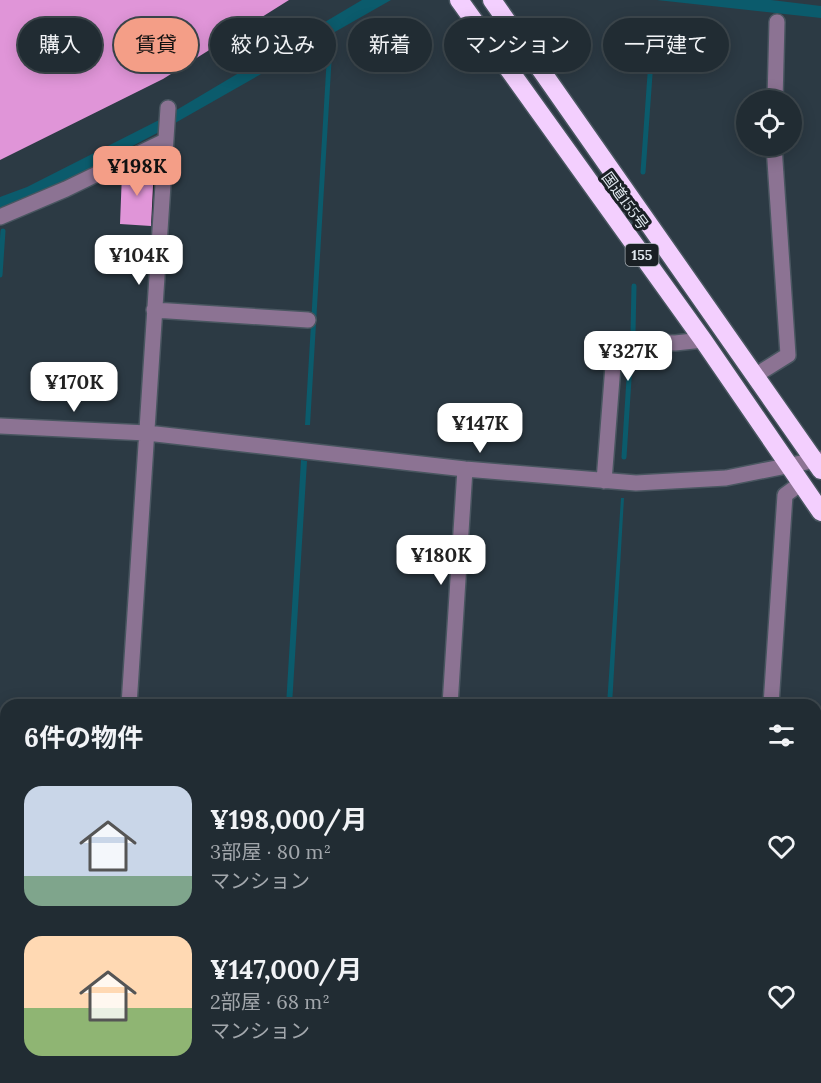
<!DOCTYPE html>
<html lang="ja">
<head>
<meta charset="utf-8">
<style>
  :root { --surface:#212c33; --page:#29343b; --text:#f1f3f6; --muted:#a2a7ac; --line:#3e484e; --accent:#f49e87 }
  body { margin:0; font-family:Lora,"Noto Sans JP",serif; background:var(--page); color:var(--text); height:100vh; display:flex; flex-direction:column; font-size:22px; white-space:nowrap }
  * { box-sizing:border-box; margin:0 }
  p { font-size:20px; color:var(--muted) }
  .icon { flex:none; width:33px; height:33px; fill:none; stroke:currentColor; stroke-width:2; stroke-linecap:round; stroke-linejoin:round }
  .map { position:relative; flex:1; overflow:hidden }
  .panel { position:absolute; left:0px; top:699px; width:822px; height:384px; display:flex; flex-direction:column; background:var(--surface); border-radius:18px 18px 0 0; box-shadow:0 3px 15px #0003,0 0 0 2px var(--line) }
  .panel>* { flex:none }
  .top-card { position:absolute; left:18px; top:18px; width:786px; height:54px; display:flex; gap:12px }
  .buttons { position:absolute; left:736px; top:90px; display:grid; gap:12px }
  .buttons a { display:grid; place-items:center; width:66px; height:66px; border-radius:50%; background:var(--surface); box-shadow:0 3px 15px #0003,0 0 0 2px var(--line); font-size:30px }
  .price { position:absolute; translate:-50% -51px; padding:0 14px; border-radius:12px; background:#fff; color:#222; font-size:20px; line-height:39px; filter:drop-shadow(0 2px 3px #0008) }
  .price::after { content:''; position:absolute; left:50%; top:36px; width:18px; height:14px; margin-left:-9px; background:inherit; clip-path:polygon(0 0,100% 0,50% 100%) }
  .price.selected { background:var(--accent); color:#111 }
  ul { padding:0; list-style:none }
  li { display:flex; align-items:center; gap:18px; height:150px; padding:0 24px }
  li span { display:grid; place-items:center; flex:none; width:168px; height:120px; border-radius:18px; color:#555 }
  li>.icon { margin-inline-start:auto }
  span .icon { width:72px; height:72px; fill:#fffc; stroke-width:1 }
  li b { font-size:26px }
  h2 { display:flex; justify-content:space-between; align-items:center; height:72px; padding:0 24px; font-size:26px }
  .chip { padding:0 21px; border-radius:27px; background:var(--surface); box-shadow:0 3px 15px #0003,0 0 0 2px var(--line); font-size:21px; line-height:54px }
  .chip.selected { background:var(--accent); color:#111 }
  .map>svg:first-child { display:block }
</style>
</head>
<body>
<div class="map">
<svg width="821" height="1083" viewBox="0 0 821 1083">
  <rect width="100%" height="100%" fill="#2c3a44"/>
  <path fill="#0b5b6c" d="M362,0H391L161,131L43,193L0,210V197L27,187L163,118Z
    M657,0H771L821,6V18Z
    M332,53L310,425H305L327,55Z
    M301,460L307,461L292,705H286Z
    M621,498H624L612,705H607Z"/>
  <path fill="#0007" d="M144,162L157,163L154,221L150,224L124,173L127,170H141Z
    M142,248L152,249V257L148,260L139,252Z
    M0,882L6,883V921L0,922Z
    M0,966H6V977L0,983Z
    M0,996H6V1028H0Z
    M0,1054H6V1075L5,1069L0,1074Z"/>
  <g fill="none" stroke-linecap="round" stroke-linejoin="round">
    <path stroke="#0b5b6c" stroke-width="5" d="M643,172L654,19
      M0,275L3,231
      M633,332L634,286
      M624,457L631,348"/>
  </g>
  <path fill="#e095d8" d="M0,0H289L163,79L0,160Z
    M140,165L154,166L151,226L120,224L122,173H139Z
    M137,251L149,252V262L137,261Z
    M0,890H6V924L0,923Z
    M0,1003H6V1030L0,1029Z
    M50,1077H86V1083H50Z"/>
  <g fill="none" stroke-linecap="round" stroke-linejoin="round">
    <defs>
      <path id="minor" d="M775,100L777,22
        M0,217L66,189L165,141
        M154,310L308,320
        M756,375L788,355L774,146
        M0,426L147,433L465,469L636,483L726,478L821,459
        M604,481L615,340L675,343L703,340
        M129,705L168,108
        M450,705L465,469
        M771,705L785,495L800,484
        M0,955H6
        M816,1000H821
        M0,1046H6
        M99,1083V1077
        M426,1083L427,1077
        M745,1083V1077"/>
      <path id="highway" d="M459,0L703,340L821,512
        M492,0L821,470"/>
    </defs>
    <use href="#minor" stroke="#495660" stroke-width="18"/>
    <use href="#highway" stroke="#495660" stroke-width="21"/>
    <use href="#minor" stroke="#8c7393" stroke-width="15"/>
    <use href="#highway" stroke="#f3cffe" stroke-width="18"/>
  </g>
  <g text-anchor="middle" stroke-width="6" stroke-linejoin="round" paint-order="stroke">
    <rect fill="#1a2025" stroke="#a5adb3" stroke-width="1.5" x="625.5" y="244" width="33" height="22" rx="4.5"/>
    <g font-size="14" font-weight="bold" fill="#e1e9f0">
      <text x="642" y="260">155</text>
    </g>
    <g font-size="15" fill="#e1e9f0" stroke="#1a2025">
      <text transform="translate(625 201) rotate(54)" y="5">国道155号</text>
    </g>
  </g>
</svg>
<div class="buttons">
<a><svg class="icon" aria-label="locate" viewBox="0 0 24 24"><circle cx="12" cy="12" r="6"/><path d="M12 2v4M12 18v4M2 12h4M18 12h4"/></svg></a>
</div>
<b class="price selected" style="left:137px;top:197px">¥198K</b>
<b class="price" style="left:139px;top:286px">¥104K</b>
<b class="price" style="left:628px;top:382px">¥327K</b>
<b class="price" style="left:74px;top:413px">¥170K</b>
<b class="price" style="left:480px;top:454px">¥147K</b>
<b class="price" style="left:441px;top:586px">¥180K</b>
<div class="top-card">
<a class="chip">購入</a>
<a class="chip selected">賃貸</a>
<a class="chip">絞り込み</a>
<a class="chip">新着</a>
<a class="chip">マンション</a>
<a class="chip">一戸建て</a>
</div>
<section class="panel">
<h2>6件の物件<svg class="icon" aria-label="filters" viewBox="0 0 24 24"><path d="M4 7h16M4 17h16"/><circle cx="9" cy="7" r="2"/><circle cx="15" cy="17" r="2"/></svg></h2>
<ul>
<li><span style="background:linear-gradient(#c9d6e8 75%,#7fa58c 0)"><svg class="icon" aria-label="home" viewBox="0 0 24 24"><path d="M3 11l9-7 9 7M6 9v11h12V9"/></svg></span><div><b>¥198,000/月</b><p>3部屋 · 80 m²</p><p>マンション</p></div><svg class="icon" aria-label="heart" viewBox="0 0 24 24"><path d="M12 20l-8-8c-3-5 5-10 8-4 3-6 11-1 8 4z"/></svg></li>
<li><span style="background:linear-gradient(#ffd9b3 60%,#8fb573 0)"><svg class="icon" aria-label="home" viewBox="0 0 24 24"><path d="M3 11l9-7 9 7M6 9v11h12V9"/></svg></span><div><b>¥147,000/月</b><p>2部屋 · 68 m²</p><p>マンション</p></div><svg class="icon" aria-label="heart" viewBox="0 0 24 24"><path d="M12 20l-8-8c-3-5 5-10 8-4 3-6 11-1 8 4z"/></svg></li>
</ul>
</section>
</div>
</body>
</html>
